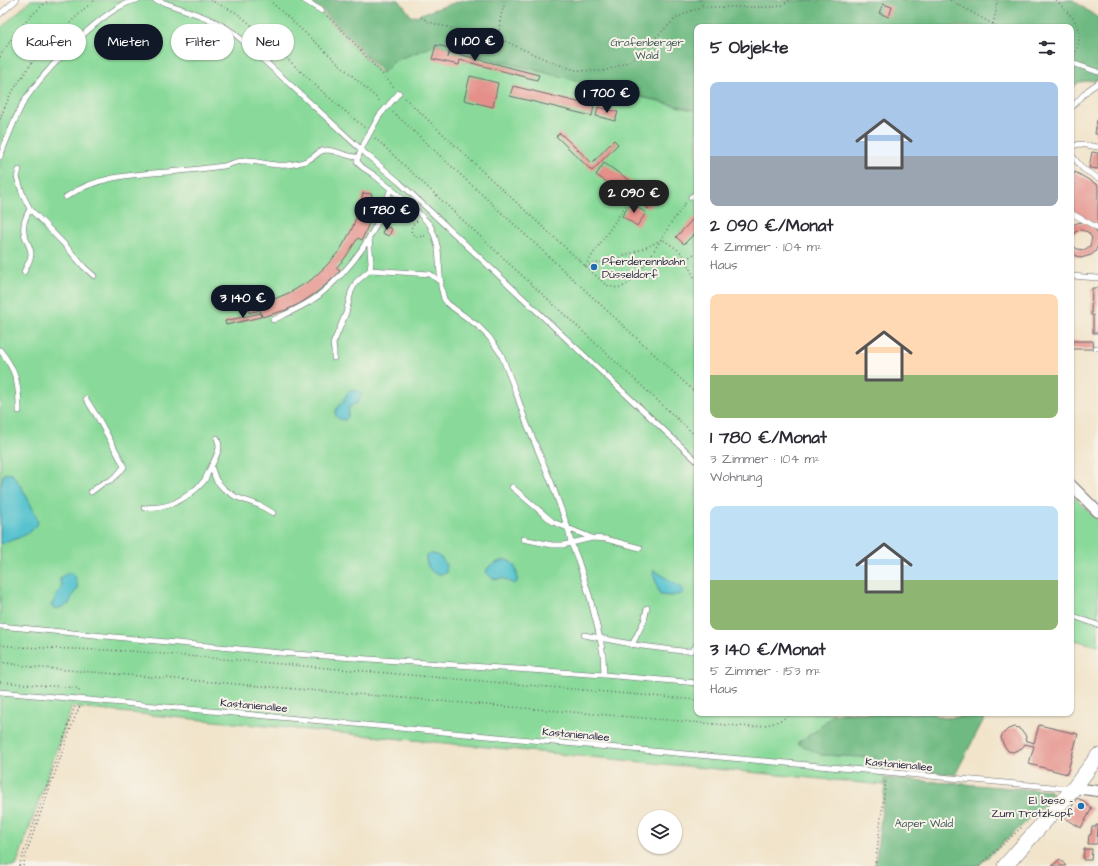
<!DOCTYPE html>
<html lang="de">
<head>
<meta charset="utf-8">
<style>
  :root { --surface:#fff; --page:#f2f2f3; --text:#2b2b33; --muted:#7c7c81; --accent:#111827 }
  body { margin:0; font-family:"Architects Daughter",sans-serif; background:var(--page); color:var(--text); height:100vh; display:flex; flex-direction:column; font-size:15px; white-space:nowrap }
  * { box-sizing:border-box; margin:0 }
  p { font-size:13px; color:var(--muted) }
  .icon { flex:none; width:22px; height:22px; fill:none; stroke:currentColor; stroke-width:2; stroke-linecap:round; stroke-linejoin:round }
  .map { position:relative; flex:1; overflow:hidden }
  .panel { position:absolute; left:694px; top:24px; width:380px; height:692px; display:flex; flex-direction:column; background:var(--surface); border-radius:8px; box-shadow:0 1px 3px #0004 }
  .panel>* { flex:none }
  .banner { position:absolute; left:12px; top:24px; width:380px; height:36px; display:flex; gap:8px }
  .fabs { position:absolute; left:638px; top:810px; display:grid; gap:8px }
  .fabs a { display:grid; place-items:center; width:44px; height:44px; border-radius:50%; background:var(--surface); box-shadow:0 1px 3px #0004; font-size:20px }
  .price { position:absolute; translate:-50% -34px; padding:0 9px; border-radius:14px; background:var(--accent); color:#fff; font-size:13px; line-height:26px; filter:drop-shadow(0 1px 2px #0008) }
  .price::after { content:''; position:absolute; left:50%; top:24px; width:12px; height:9px; margin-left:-6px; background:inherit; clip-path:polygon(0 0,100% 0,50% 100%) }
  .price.on { background:#222; color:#fff }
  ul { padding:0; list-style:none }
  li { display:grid; align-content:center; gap:8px; height:212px; padding:0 16px }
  li span { display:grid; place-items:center; height:124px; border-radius:8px; color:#555 }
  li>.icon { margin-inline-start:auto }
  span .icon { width:72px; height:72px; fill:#fffc; stroke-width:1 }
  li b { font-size:17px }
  h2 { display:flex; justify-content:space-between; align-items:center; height:48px; padding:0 16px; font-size:17px }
  .chip { padding:0 14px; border-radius:18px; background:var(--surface); box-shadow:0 1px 3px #0004; font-size:14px; line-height:36px }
  .chip.on { background:var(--accent); color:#fff }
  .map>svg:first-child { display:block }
</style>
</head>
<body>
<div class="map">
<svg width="1098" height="866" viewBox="0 0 1098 866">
  <rect width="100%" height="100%" fill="#f7f3e8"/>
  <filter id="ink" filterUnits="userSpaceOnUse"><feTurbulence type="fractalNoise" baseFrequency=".025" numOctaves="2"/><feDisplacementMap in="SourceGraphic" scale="8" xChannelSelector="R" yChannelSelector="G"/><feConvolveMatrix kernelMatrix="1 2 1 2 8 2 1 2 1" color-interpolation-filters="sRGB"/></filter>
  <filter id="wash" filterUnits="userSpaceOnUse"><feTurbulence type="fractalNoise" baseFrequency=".012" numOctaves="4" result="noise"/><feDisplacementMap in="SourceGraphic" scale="16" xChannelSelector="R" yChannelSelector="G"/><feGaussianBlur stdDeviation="0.9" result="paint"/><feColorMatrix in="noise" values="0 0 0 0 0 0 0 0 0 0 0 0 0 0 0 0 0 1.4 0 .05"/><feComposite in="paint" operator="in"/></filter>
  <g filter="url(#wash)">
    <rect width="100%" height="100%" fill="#f1e4ca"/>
    <path fill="#89da9a" stroke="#567e6a" d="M31,0H300L321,12L379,72L383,73L396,60L436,45L697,111V713H835L817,730L798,743L822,755L880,758L886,767L884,785L78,708L72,706L16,866H0V29Z
      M1071,494L1098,521V646L1071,639Z"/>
    <path fill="#6eba82" stroke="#486e5e" d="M306,0H399L412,17L463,0H1073L1098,18V80L1079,82L1071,90V27H697V111L436,45L396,60L383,73L322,10Z
      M835,713H930L944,718L986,715L955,775L886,767L880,758L822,755L797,743L817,730Z
      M886,778L1050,791L1053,797L978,866H875Z"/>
    <path fill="#57c3cf" stroke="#3c7285" d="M350,390C355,390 359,390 362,395L357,403L349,407L348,417L345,420C329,418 336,409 343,401C346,397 346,393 350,390Z
      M7,473L12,474C23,488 32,505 38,522C34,534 11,541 0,544V488L3,475Z
      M430,554C441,554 448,563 446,573C433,577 426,568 426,556Z
      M504,560C516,560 518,573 517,582L514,584L502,578C495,581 491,578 486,572C488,564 497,563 504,560Z
      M654,570L683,589V592L681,594L671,596L660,595C658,591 654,576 653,571Z
      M67,573H71L75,576L78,588L77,590L74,593L69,604L63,607L55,609L51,606L62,586L60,581V578Z"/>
    <g id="blocks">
      <path fill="#e48f89" d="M883,4L892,7L889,17L879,13Z
        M436,45L450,48L448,58L450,52L539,75L537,80L460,60L459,65L432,59Z
        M470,76L498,83L493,107L464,100Z
        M513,86L594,106L592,116L510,96Z
        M598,107L618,112L615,121L596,116Z
        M1097,120H1098V134H1095Z
        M560,133L592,163L614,140L618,144L592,171L556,136Z
        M1092,152L1098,153V169L1089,168Z
        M604,163L641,188L640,190L655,199L648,209L596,175Z
        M1075,172L1098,185V225L1071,211V179Z
        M363,193L372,194L370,206L365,221L369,223L362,240L358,238L345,258L336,268L340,271L336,276L317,292L299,304L286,310L262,317L260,310L249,313L248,306L267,302L291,292L311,280L327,265L340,250L351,231L359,210Z
        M631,203L646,213L637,226L622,216Z
        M695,217L697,219V231L684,244L676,237Z
        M1082,222L1087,223L1095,229L1098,235V245L1095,252L1091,255L1081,258L1071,254V243L1077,249L1084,250L1090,246L1092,238L1088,232L1081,230L1075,232L1071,238V226L1077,223Z
        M385,226L392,229L389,236L382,233Z
        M1092,288H1098V333H1093V315H1091Z
        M260,313L261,317L226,325L225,321Z
        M1071,341H1093L1094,349H1071Z
        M1039,725L1078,734L1067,774L1029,764L1034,746L1025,744L1022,748L1013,752L1008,751L1003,744L1001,738L1002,735L1008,729L1015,727L1019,728V729L1024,733L1026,737L1025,740L1034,743Z
        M1077,798L1084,801V802L1087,805L1092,808L1081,828L1065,818Z
        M1096,825H1098L1097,844H1088L1089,835H1091L1092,827H1096Z
        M1084,849H1092L1091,860H1083Z
        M1060,859L1066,866H1052Z"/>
    </g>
  </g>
  <g filter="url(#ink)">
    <use href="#blocks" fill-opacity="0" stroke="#6a666d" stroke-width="1"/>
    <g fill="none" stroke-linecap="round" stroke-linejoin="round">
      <defs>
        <path id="lane" d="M155,0L162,2C187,11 213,18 234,33L366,154L399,182L697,461
          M304,0L322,11
          M0,14L16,0
          M1075,64L1098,72
          M399,93L379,116L361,149L357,161L362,167L374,175L414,208L430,225L435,237L438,249L441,287L444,299L448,304L478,326L489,337L501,354L515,390L526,422L552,484L568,528L571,543L578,560L590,598L600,638L603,655L604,675
          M1071,108L1088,90L1098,83
          M1071,147L1079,144L1098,147
          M1071,154L1083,169L1098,178
          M0,157C7,139 14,120 23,103C40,75 105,5 137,0
          M19,170L17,177L23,195L30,209L64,244L84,267L94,276
          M66,197C105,170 155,175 199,169C207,168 216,167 224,166C230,164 237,161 244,161C259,160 272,167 287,165C294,164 304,163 310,159C317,156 317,151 325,150C338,150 345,157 358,157
          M691,197L697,193
          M1071,213L1098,228
          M370,270L430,274L441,282
          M24,272C26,267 31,260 31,254C31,249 28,244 26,239C21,229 24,219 30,209
          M1071,276L1098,278
          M273,320C288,313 305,306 318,296C347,273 370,242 384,208C387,202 388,195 391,188
          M1096,348H1098
          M0,350C16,370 19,384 19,409V411
          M334,358V351L333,344L346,313L351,292L356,282L370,270L371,262L369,237
          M86,399L98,418L122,462L124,467L118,474L111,480L103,483L91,492
          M211,466L216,480L224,489L236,497L261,506L273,513
          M512,487L553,522L592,538L563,545H552L523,539
          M144,508C154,507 165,508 174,503C185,498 196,490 204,481C207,477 208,471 211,467C214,461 218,454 219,447C219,444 218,441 217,438
          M592,538L606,539L640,548
          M1071,615L1098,625
          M0,626L281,653L604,675L697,683
          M584,635L642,646L682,651H691L695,648L697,643
          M632,645L644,621L647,608
          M0,692L1063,788H1071"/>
        <path id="street" d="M1071,485L1098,512
          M1074,788L1098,791"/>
        <path id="secondary" d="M1005,866L1074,788L1098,756"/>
      </defs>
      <use href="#lane" stroke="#6a666d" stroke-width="6"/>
      <use href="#street" stroke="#6a666d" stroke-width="12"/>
      <use href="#secondary" stroke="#6a666d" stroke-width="16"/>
      <path stroke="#6a666d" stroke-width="1.5" stroke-dasharray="1 3" stroke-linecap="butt" d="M210,0L237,13L249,23L327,96L365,128
        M269,0L381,102
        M700,0L703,7
        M950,0L998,27
        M1056,0C1077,23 1087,26 1073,58
        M327,16L344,32L394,87
        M421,17L427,21L438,25L498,38L549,61L575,70L589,71H604L618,66L632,60L675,19L688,12L703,7H776L783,5L789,0
        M993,24L996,11L997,0
        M498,38L501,15L506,0
        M0,57C13,34 29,16 49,0
        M405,98L480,169L606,285C612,287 618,289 624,286C638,281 661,238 670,225C675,217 681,210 686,202
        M393,112L697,394
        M0,119L10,95L37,55L84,9L95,0
        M375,138L515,269L697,437
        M417,221C412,225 410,228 412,234L417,237L424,236L426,235
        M686,259L697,252
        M585,266C612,260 638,253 662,239C671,245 682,251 687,261C690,268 692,275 697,281
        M585,266L631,198
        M0,645L19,647L129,651L527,685L697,700
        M0,662L32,667L751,727C770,725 777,723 793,713
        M0,682L77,688L79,691V692
        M19,866L75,706
        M23,866L27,851L75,717L80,706
        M875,866L886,779
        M979,866L1022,827"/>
      <use href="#lane" stroke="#fff" stroke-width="5"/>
      <use href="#street" stroke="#fff" stroke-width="10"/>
      <use href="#secondary" stroke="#fff" stroke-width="15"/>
    </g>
  </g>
  <g fill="#1f6fb2" stroke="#f7f3e8" stroke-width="1.5">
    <circle cx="594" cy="267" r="4"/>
    <circle cx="1081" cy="806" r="4"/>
  </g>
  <g text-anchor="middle" stroke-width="4" stroke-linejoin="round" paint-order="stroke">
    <g font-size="11" fill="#415958" stroke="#f7f3e8">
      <text x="647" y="46">Grafenberger<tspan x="647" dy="13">Wald</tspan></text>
      <text x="924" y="827">Aaper Wald</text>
    </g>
    <g font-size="11" fill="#22223b" stroke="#f7f3e8" text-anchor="start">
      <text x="602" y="265">Pferderennbahn<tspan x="602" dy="13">Düsseldorf</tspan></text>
      <text x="1073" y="804" text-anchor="end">El beso -<tspan x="1073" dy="13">Zum Trotzkopf</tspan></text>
    </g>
    <g font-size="11" fill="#22223b" stroke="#f7f3e8">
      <text transform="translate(254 705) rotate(5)" y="4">Kastanienallee</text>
      <text transform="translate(576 734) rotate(5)" y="4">Kastanienallee</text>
      <text transform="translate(899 764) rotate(5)" y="4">Kastanienallee</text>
    </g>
  </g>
</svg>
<div class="fabs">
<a><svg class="icon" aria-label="layers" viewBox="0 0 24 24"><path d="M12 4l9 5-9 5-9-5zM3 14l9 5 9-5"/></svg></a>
</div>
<b class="price" style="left:475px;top:62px">1 100 €</b>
<b class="price" style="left:607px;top:114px">1 700 €</b>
<b class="price on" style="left:634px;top:214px">2 090 €</b>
<b class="price" style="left:387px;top:231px">1 780 €</b>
<b class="price" style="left:243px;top:319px">3 140 €</b>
<div class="banner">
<a class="chip">Kaufen</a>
<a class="chip on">Mieten</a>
<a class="chip">Filter</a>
<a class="chip">Neu</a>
</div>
<section class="panel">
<h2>5 Objekte<svg class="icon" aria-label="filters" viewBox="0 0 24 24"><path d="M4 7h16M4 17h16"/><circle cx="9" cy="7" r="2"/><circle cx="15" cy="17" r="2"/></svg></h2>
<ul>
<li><span style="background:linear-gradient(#a9c7e8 60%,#9aa5b1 0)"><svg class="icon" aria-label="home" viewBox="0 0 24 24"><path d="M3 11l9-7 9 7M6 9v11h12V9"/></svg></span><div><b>2 090 €/Monat</b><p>4 Zimmer · 104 m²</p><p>Haus</p></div></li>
<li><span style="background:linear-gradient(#ffd9b3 65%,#8fb573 0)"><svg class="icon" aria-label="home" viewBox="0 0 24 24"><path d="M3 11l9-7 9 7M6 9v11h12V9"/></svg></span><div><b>1 780 €/Monat</b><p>3 Zimmer · 104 m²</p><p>Wohnung</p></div></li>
<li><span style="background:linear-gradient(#bfe0f5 60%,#8fb573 0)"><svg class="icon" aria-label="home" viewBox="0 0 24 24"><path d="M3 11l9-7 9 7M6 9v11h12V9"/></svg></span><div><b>3 140 €/Monat</b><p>5 Zimmer · 153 m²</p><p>Haus</p></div></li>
</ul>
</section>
</div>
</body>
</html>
